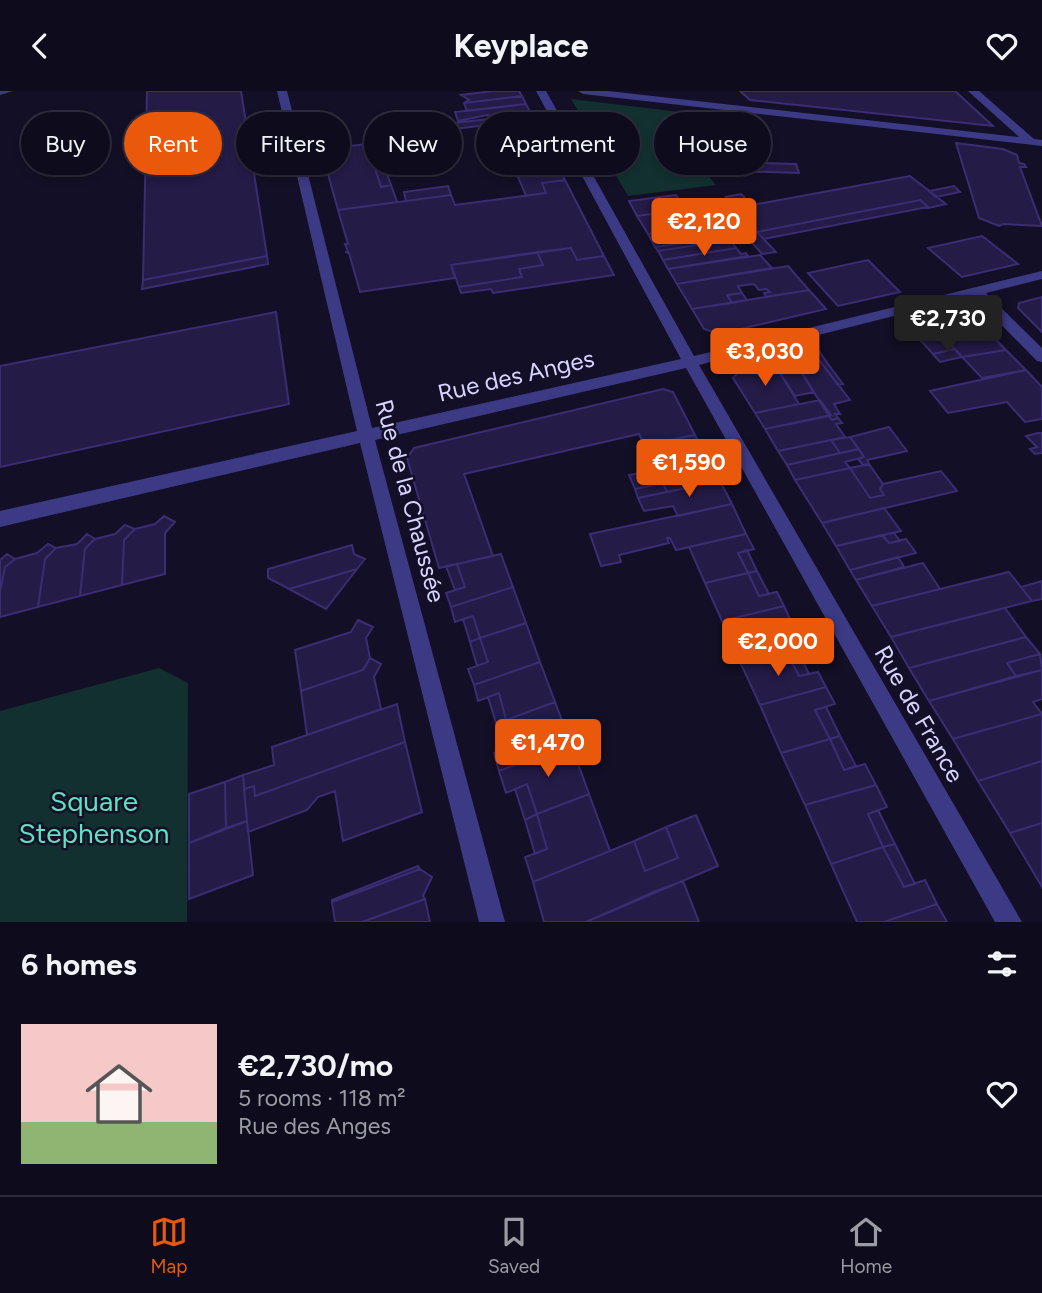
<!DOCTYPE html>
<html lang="en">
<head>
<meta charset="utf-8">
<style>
  :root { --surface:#0e0b1c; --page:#171425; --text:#f1f3f6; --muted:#9b9ba3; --line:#2e2b3b; --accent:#ea580c }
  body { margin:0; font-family:Figtree,sans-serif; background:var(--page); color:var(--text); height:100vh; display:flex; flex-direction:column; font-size:26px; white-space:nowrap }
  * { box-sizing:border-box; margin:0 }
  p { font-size:23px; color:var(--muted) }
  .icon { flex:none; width:38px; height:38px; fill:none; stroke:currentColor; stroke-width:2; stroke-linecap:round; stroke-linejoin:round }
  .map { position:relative; height:831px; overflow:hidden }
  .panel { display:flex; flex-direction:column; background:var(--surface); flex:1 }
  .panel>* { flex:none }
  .banner { position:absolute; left:21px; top:21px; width:1001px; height:63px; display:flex; gap:14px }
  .price { position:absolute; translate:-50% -60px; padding:0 16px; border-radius:7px; background:var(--accent); color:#fff; font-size:23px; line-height:46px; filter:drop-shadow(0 2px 4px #0008) }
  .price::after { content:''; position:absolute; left:50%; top:42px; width:21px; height:16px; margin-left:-10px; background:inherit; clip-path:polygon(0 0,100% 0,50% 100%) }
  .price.on { background:#222; color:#fff }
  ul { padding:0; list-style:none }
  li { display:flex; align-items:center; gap:21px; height:175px; padding:0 21px }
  li span { display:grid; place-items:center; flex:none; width:196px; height:140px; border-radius:0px; color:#555 }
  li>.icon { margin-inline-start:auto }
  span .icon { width:84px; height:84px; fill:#fffc; stroke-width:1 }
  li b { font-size:30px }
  h2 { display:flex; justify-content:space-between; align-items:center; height:84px; padding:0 21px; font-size:30px }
  .pill { padding:0 24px; border-radius:32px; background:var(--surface); box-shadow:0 4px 10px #0003,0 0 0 2px var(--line); font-size:24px; line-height:63px }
  .pill.on { background:var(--accent); color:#fff }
  header { display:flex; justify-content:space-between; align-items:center; height:91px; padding:0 21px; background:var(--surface); font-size:32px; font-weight:700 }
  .menu { display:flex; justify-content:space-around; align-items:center; height:98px; border-top:2px solid var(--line); background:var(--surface); font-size:19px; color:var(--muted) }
  .menu a { display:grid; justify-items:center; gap:4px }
  .menu .on { color:var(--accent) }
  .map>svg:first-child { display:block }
</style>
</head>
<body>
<header><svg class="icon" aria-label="back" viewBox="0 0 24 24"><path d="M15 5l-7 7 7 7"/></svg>Keyplace<svg class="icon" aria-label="heart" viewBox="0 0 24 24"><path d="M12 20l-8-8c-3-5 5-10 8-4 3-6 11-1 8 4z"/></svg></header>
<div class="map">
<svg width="1042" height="831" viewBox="0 0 1042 831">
  <rect width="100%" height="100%" fill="#130f26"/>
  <path fill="#12302f" d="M571,8L756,30L767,72L695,69L716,94L628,105Z
    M159,577L188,592L187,831H0V620Z"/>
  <path fill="#241b47" stroke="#3b2d73" stroke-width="2" d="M147,0H241L267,165L143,189Z
    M493,0H519L522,5L464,12L469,9L461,4Z
    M740,0H955L993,35L750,9Z
    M522,5L526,13L467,20L464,12Z
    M526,13L531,23L499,27L487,24L458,30L455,21Z
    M531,23L536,32L497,37L495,33L438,40L436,34Z
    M376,52L378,57L369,58L381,96L391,94L397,111L338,119L321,58Z
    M956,52L1003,58L1017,64L1019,72L1024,73L1026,76H1020L1042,135L1003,133L999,135L979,127Z
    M378,57L391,94L381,96L369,58Z
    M552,64L565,89L542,92L546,102L526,105L513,74L520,68Z
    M734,71L796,73L799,82L736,80Z
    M910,85L946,113L929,117L920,109L757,141L726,106L741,103L752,114Z
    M565,89L604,165L577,169L571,157L451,174L455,187L360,201L349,162L345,161H348L345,153H348L338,119L451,104L455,114L546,102L542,92Z
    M448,95L451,104L406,110L404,101Z
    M954,95L960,101L936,106L929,100Z
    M676,104L685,118L637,125L629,110Z
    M920,109L928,116L764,148L757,141Z
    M705,116L718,133L648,143L637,125Z
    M746,129L757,141L776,161L762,163L748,147L742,148L728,132Z
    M718,133L725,143H722L724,146L720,147L717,144L709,145L711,148L707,149L655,156L648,143Z
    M982,145L1018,173L962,186L928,157Z
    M707,149L709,152L658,160L655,156Z
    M731,149L736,157L663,169L658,160Z
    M571,157L577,169L604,165L614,184L493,202L491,198L461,202L459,196L522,186L519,178L543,174L537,161Z
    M736,157L741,163L746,162L748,165L668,178L663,169Z
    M537,161L543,174L519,178L522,186L459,196L451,174Z
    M760,164L772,177L677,193L668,178Z
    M267,165L268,173L142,198L143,189Z
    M868,169L900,201L838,215L808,182Z
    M788,175L809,199L766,206L764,202L770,201L767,198L759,199L754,193L738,195L742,202L727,204L732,212L692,218L677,193Z
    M809,199L826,218L719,243L704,238L692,218Z
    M742,202L747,209L732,212L727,204Z
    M1042,206V241L1018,217L1019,212Z
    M276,221L289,313L0,376V275Z
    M965,225L976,228L1006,259L962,266L931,233Z
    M931,233L955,258L933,263L910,238Z
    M955,258L962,266L940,271L933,263Z
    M1006,259L1026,279L982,287L962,266Z
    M819,260L828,273L843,293L838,294L813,261Z
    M813,261L850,309L834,313L840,323H835L838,327L832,329L829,325L792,267Z
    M792,267L802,281L814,301L795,305L773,271Z
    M773,271L799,313L755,322L733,287L739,280Z
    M1026,279L1042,296V328L1025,331L1007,311L948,322L930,300Z
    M663,298L673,301L695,344L644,354L639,343L464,383L493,465L439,477L407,367L414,357Z
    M820,309L831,324L765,338L755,322Z
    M829,325L832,329L838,327L842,332L836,333L845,346L778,360L765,338Z
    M889,336L907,360L867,369L869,373L863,374L858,368L864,366L850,346Z
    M1038,342H1042V362L1035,363L1030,358L1037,356L1026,345Z
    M695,344L709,370L657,380L644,354Z
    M850,346L859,358L840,362L831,349Z
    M831,349L840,362L787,374L778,360Z
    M859,358L864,366L845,371L850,377L795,389L787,374Z
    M709,370L720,390L667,401L663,392L635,398L629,384Z
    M869,373L883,393L880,398L884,404L870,407L850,377Z
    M850,377L870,407L884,404L880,398L883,393L941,380L957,400L822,432L795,389Z
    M720,390L732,413L678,425L673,415L644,420L638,407Z
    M663,392L667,401L638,407L635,398Z
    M732,413L746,443L676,459L670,447H667L669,452L619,464L621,471L601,475L590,443Z
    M884,417L901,440L836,455L822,432Z
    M164,425L175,431L165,442V483L122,494L124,449L135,438L155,433Z
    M125,434L135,438L124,449L122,494L80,505L85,458L95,448L115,443Z
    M894,442L900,450L889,452L882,444Z
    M87,443L95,448L85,458L80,505L38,516L45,468L56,457L77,453Z
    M746,443L754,458L738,462L748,482L705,492L689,456Z
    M882,444L889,452L906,448L916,462L850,479L836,455Z
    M48,453L56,457L45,468L38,516L0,526V501L5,476L15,468L37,462Z
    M352,454L354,463L365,468L357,478L289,498L268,487V478Z
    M747,459L757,480L748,482L738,462Z
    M7,463L15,468L5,476L0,501V469Z
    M501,463L513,496L451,516L446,502L465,496L457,473Z
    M898,466L904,476L856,489L850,479Z
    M923,472L940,498L872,515L856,489Z
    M457,473L465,496L455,499L446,475Z
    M357,478L326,518L289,498L317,490Z
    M757,480L769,503L759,505L748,482Z
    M1009,481L1032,510L891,546L872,515Z
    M748,482L759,505L777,501L784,515L722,530L705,492Z
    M1042,490V508L1032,510L1021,496Z
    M513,496L526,532L480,547L473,525L455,531L451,516Z
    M784,515L791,530L773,535L786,560L740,571L722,530Z
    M1005,517L1026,546L909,577L891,546Z
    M473,525L480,547L470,551L463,528Z
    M358,529L373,536L366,547L370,567L363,579L301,600L295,559L351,541Z
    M526,532L540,571L474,594L468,578L488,571L480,547Z
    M783,532L796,556L786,560L773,535Z
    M1026,546L1040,563L1007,572L1016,585L929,610L909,577Z
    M480,547L488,571L477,575L470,551Z
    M796,556L809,583L799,585L786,560Z
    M786,560L799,585L818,581L826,596L760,614L740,571Z
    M1040,563L1042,579L1016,585L1007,572Z
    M370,567L381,573L374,586L381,618L307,644L301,600L363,579Z
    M540,571L555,611L506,629L499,602L478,610L474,594Z
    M1042,579V608L1033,611L1042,623L981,640L953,648L929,610Z
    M826,596L835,613L815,619L830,648L781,662L760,614Z
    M499,602L506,629L496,632L488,606Z
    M555,611L571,653L499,680L494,662L515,655L506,629Z
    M397,613L405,651L255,705L254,695L244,698L243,684L274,674L272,656Z
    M826,616L840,645L830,648L815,619Z
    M1042,623V670L978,690L953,648Z
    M506,629L515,655L504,659L496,632Z
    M840,645L856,675L844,679L830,648Z
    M830,648L844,679L865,673L876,694L805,714L781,662Z
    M405,651L422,721L343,750L335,700L318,706L307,719L248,741L244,698L254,695L255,705Z
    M571,653L589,703L537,723L527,693L506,702L499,680Z
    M1042,670V732L1010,742L978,690Z
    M243,684L247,730L226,737L225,691Z
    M225,691L226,737L189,752V703Z
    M527,693L537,723L525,729L515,698Z
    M876,694L887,716L868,723L883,756L831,773L805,714Z
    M589,703L610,760L533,791L525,766L547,758L537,723Z
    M878,719L895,753L883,756L868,723Z
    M537,723L547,758L535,763L525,729Z
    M696,724L718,775L586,831H544L533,791L634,750L645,780L678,767L666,736Z
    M247,730L253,784L189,808V752Z
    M1042,732V796L1010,742Z
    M666,736L678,767L645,780L634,750Z
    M895,753L915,793L904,796L883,756Z
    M883,756L904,796L925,789L937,813L884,831H857L831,773Z
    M418,775L420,778L332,811V809Z
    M420,778L432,786L423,805L425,808L362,831H335L332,811Z
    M683,790L699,831H586L656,800Z
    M425,808L430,831H362L368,829Z
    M937,813L947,831H884Z"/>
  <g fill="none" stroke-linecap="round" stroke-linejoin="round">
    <path fill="#3d3a85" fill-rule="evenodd" d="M0,0H13L0,4Z
      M277,0H287L372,337L681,268L536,0H546L694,265L1042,180V188L986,202L1042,257V271L1037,270L973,205L699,274L1022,831H995L686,277L375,349L505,831H479L360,352L0,436V420L357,340Z
      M578,0H608L1019,46L968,0H979L1034,48L1042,49V55L583,3Z"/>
  </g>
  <g text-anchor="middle" stroke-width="5" stroke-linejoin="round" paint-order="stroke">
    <g font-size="24" fill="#d9d4ff" stroke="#130f26">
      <text transform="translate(516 285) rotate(-13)" y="8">Rue des Anges</text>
      <text transform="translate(410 410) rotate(75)" y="8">Rue de la Chaussée</text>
      <text transform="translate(919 623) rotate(60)" y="8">Rue de France</text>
    </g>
    <g font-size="28" fill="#5fe0c0" stroke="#130f26">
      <text x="94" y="720">Square<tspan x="94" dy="32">Stephenson</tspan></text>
    </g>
  </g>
</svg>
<b class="price" style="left:704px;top:167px">€2,120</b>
<b class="price on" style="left:948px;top:264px">€2,730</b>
<b class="price" style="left:765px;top:297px">€3,030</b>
<b class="price" style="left:689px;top:408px">€1,590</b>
<b class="price" style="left:778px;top:587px">€2,000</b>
<b class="price" style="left:548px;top:688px">€1,470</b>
<div class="banner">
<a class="pill">Buy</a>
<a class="pill on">Rent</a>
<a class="pill">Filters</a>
<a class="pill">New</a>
<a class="pill">Apartment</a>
<a class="pill">House</a>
</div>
</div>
<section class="panel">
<h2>6 homes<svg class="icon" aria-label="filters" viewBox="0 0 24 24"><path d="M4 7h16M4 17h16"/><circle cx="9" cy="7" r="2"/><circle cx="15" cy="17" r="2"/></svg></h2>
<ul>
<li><span style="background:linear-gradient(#f6c9c9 70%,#8fb573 0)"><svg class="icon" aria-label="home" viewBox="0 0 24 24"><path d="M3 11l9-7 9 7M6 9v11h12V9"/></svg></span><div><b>€2,730/mo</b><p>5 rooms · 118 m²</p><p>Rue des Anges</p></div><svg class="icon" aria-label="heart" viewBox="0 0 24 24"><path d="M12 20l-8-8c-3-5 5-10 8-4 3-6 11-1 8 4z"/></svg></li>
</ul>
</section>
<nav class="menu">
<a class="on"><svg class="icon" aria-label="map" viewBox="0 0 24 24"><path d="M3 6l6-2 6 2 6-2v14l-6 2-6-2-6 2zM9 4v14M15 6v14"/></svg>Map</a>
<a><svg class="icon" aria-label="saved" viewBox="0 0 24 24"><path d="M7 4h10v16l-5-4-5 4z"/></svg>Saved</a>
<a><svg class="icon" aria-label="home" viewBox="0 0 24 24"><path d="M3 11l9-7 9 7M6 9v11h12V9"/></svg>Home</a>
</nav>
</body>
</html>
